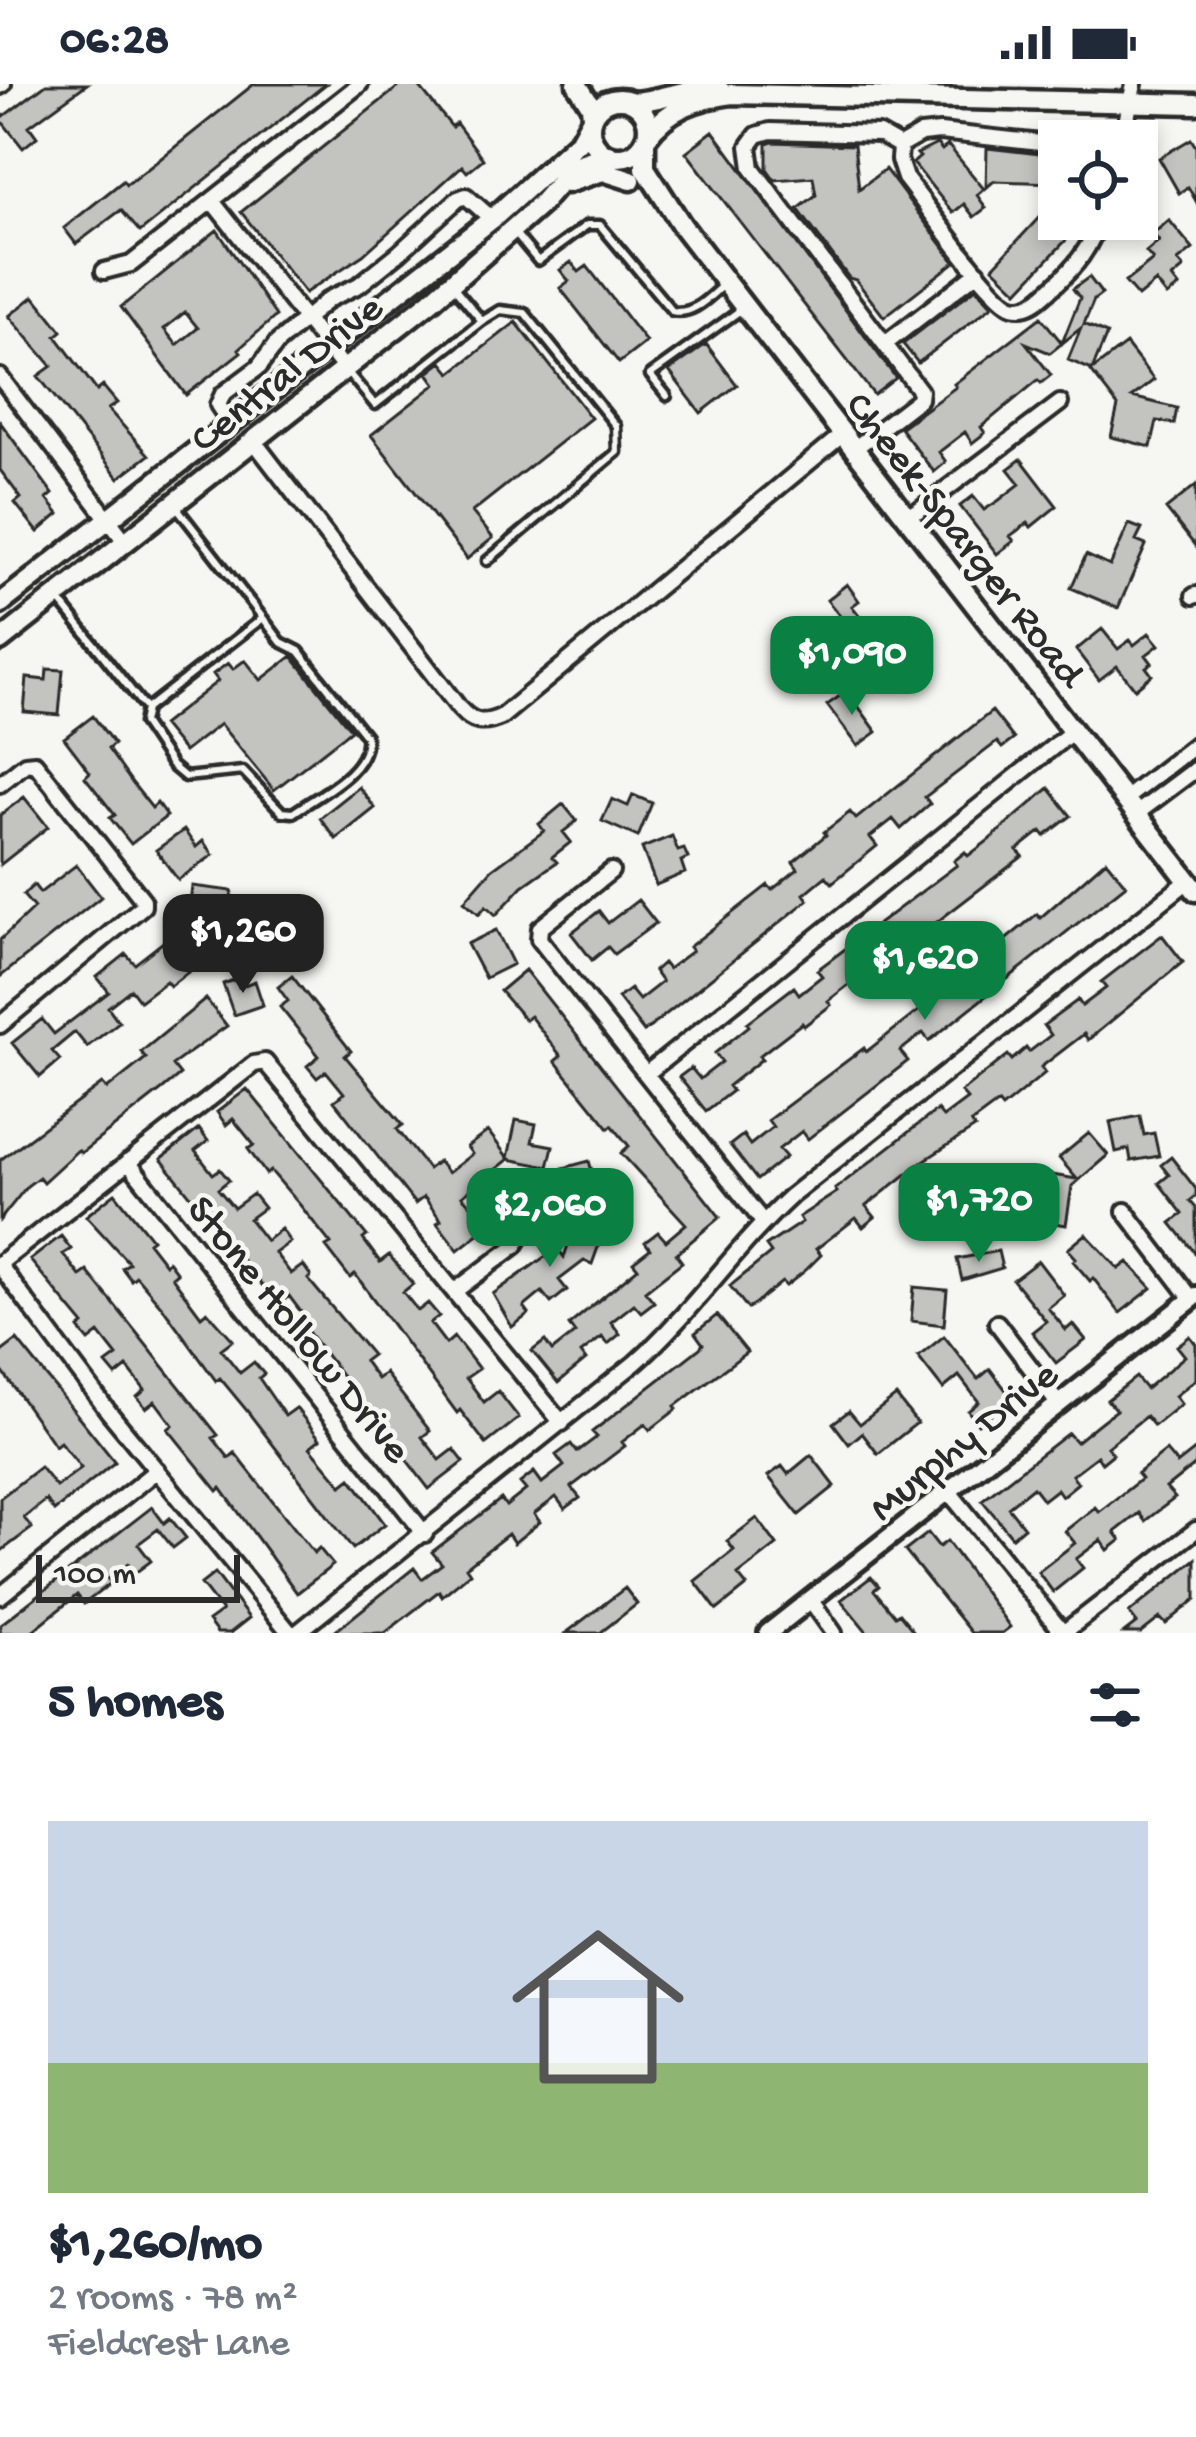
<!DOCTYPE html>
<html lang="en">
<head>
<meta charset="utf-8">
<style>
  :root { --surface:#fff; --page:#f2f2f3; --text:#1f2937; --muted:#747a83; --accent:#0b8043 }
  body { margin:0; font-family:"Gochi Hand",sans-serif; background:var(--page); color:var(--text); height:100vh; display:flex; flex-direction:column; font-size:45px; white-space:nowrap }
  * { box-sizing:border-box; margin:0 }
  p { font-size:39px; color:var(--muted) }
  .icon { flex:none; width:66px; height:66px; fill:none; stroke:currentColor; stroke-width:2; stroke-linecap:round; stroke-linejoin:round }
  .map { position:relative; height:1549px; overflow:hidden }
  .panel { display:flex; flex-direction:column; background:var(--surface); flex:1 }
  .panel>* { flex:none }
  .tools { position:absolute; left:1038px; top:36px; display:grid; gap:24px }
  .tools a { display:grid; place-items:center; width:120px; height:120px; border-radius:0px; background:var(--surface); box-shadow:0 6px 18px #0003; font-size:60px }
  .scale { position:absolute; left:36px; bottom:30px; width:204px; box-sizing:border-box; padding-left:12px; border:6px solid #2b2b2b; border-top:0; font-size:33px; line-height:42px; white-space:nowrap; color:#2b2b2b; -webkit-text-stroke:9px #f6f6f2; paint-order:stroke }
  .price { position:absolute; translate:-50% -102px; padding:0 27px; border-radius:24px; background:var(--accent); color:#fff; font-size:39px; line-height:78px; filter:drop-shadow(0 3px 6px #0008) }
  .price::after { content:''; position:absolute; left:50%; top:72px; width:36px; height:27px; margin-left:-18px; background:inherit; clip-path:polygon(0 0,100% 0,50% 100%) }
  .price.active { background:#222; color:#fff }
  ul { padding:0; list-style:none }
  li { display:grid; align-content:center; gap:24px; height:636px; padding:0 48px }
  li span { display:grid; place-items:center; height:372px; border-radius:0px; color:#555 }
  li>.icon { margin-inline-start:auto }
  span .icon { width:216px; height:216px; fill:#fffc; stroke-width:1 }
  li b { font-size:51px }
  h2 { display:flex; justify-content:space-between; align-items:center; height:144px; padding:0 48px; font-size:51px }
  .status { display:flex; justify-content:space-between; align-items:center; height:84px; padding:0 60px; background:var(--surface); direction:ltr }
  .status svg { height:33px; fill:currentColor }
  .map>svg:first-child { display:block }
</style>
</head>
<body>
<div class="status"><b>06:28</b><svg viewBox="0 0 49 12"><path d="M0 12V9h3v3zM5 12V6h3v6zM10 12V3h3v9zM15 12V0h3v12zM26 1h20v11H26zM47 4h2v5h-2z"/></svg></div>
<div class="map">
<svg width="1196" height="1549" viewBox="0 0 1196 1549">
  <rect width="100%" height="100%" fill="#f6f6f2"/>
  <filter id="ink" filterUnits="userSpaceOnUse"><feTurbulence type="fractalNoise" baseFrequency=".00833" numOctaves="2"/><feDisplacementMap in="SourceGraphic" scale="24" xChannelSelector="R" yChannelSelector="G"/><feConvolveMatrix kernelMatrix="1 2 1 2 8 2 1 2 1" color-interpolation-filters="sRGB"/></filter>
  <g filter="url(#ink)">
    <path fill="#c3c3c0" stroke="#2b2b2b" stroke-width="3" fill-rule="evenodd" d="M46,0H87L29,42L37,53L23,64L0,35Z
      M254,0H326L140,148L121,126L76,160L64,144L123,97L126,101L150,83Z
      M402,0H417L452,43L456,39L483,75L467,88L462,82L363,171L305,209L241,128Z
      M713,47L896,294L874,311L686,68Z
      M1191,55L1196,63V117L1188,103L1179,109L1159,74Z
      M772,58L854,61L859,105L885,85L955,178L884,233L856,196L849,194L798,125L816,111L813,93L775,96L767,85V60Z
      M937,60L942,66L948,61L984,105L977,111L986,124L974,133L964,120L953,129L913,79L920,73L917,70Z
      M987,64L1057,72V99L994,97L986,104Z
      M1059,112V135H1086L1018,207L993,183Z
      M1169,136L1193,165L1178,177L1184,184L1172,194L1179,203L1167,212L1156,198L1138,213L1125,198L1153,176L1146,168L1159,157L1153,150Z
      M217,146L276,232L239,265L241,268L186,311L121,223ZM185,228L198,244L177,261L164,245Z
      M571,178L579,188L587,182L646,258L619,279L560,204L569,197L560,186Z
      M1089,193L1102,210L1094,216L1084,240L1107,250L1092,286L1068,276L1081,244L1050,269L1026,259L1051,291L1041,299L1038,296L981,343L985,349L972,359L965,348L939,368L946,378L934,388L900,344L956,303L954,300L1041,233L1062,259L1080,214L1073,205Z
      M976,204L992,222L918,279L903,260Z
      M34,212L62,247L56,252L97,307L103,302L117,319L108,325L149,371L119,394L38,292L52,282L9,232Z
      M516,238L591,334L472,428L493,454L467,475L371,351L436,300L428,289L442,278L451,289Z
      M706,260L737,301L701,329L669,287Z
      M1126,260L1154,296L1132,313L1177,324L1174,340L1157,337L1151,363L1111,353L1118,322L1091,287Z
      M0,338L53,410L47,415L59,430L38,448L15,419L21,414L0,386Z
      M1021,375L1057,422L1031,443L1028,439L1010,452L1014,457L997,470L960,422L973,412L984,426L998,417L1020,400L1008,385Z
      M1196,401V463L1166,425Z
      M1129,440L1142,445L1136,457L1146,461L1118,524L1071,504L1086,471L1110,482Z
      M847,500L859,517L852,522L863,536L851,546L827,516Z
      M1102,545L1118,565L1130,556L1134,561L1149,549L1159,561L1146,571L1152,579L1146,583L1152,591L1135,605L1117,582L1099,596L1076,566Z
      M292,572L351,646L274,706L220,640L184,668L162,641L218,597L213,590L228,579L233,585L245,576L261,596Z
      M47,585L63,586L59,631L24,628L27,594L46,596Z
      M847,607L877,648L858,662L827,621Z
      M992,627L1014,655L1002,664L997,658L925,713L930,720L901,745L893,735L870,753L877,762L832,799L826,792L804,810L808,816L644,948L618,914L630,905L639,916L662,898L654,887L663,879L668,885L692,867L689,863L768,801L772,806L798,785L793,778L826,751L824,748L850,728L856,735Z
      M93,632L114,660L108,665L133,700L152,724L157,719L167,732L131,760L110,734L115,731L85,693L90,688L64,654Z
      M359,703L375,724L336,755L320,734Z
      M1049,704L1071,732L1045,752L1041,747L1017,766L1023,772L873,887L870,884L828,917L831,921L804,942L802,939L759,972L762,975L728,1002L732,1007L706,1027L679,993L691,984L700,995L722,978L715,969L749,942L747,939L794,903L799,910L822,892L817,886L957,781L954,777L965,768L968,772L989,756Z
      M633,711L652,719L638,753L602,737L612,715L628,722Z
      M24,713L48,743L0,781V731Z
      M563,720L577,737L563,748L571,758L552,773L557,778L523,802L496,831L486,822L479,830L464,817L492,785L544,747L539,740Z
      M184,746L196,763L203,757L213,771L178,796L156,766Z
      M672,752L678,767L684,765L688,774L681,777L685,789L656,801L642,764Z
      M1106,776L1126,801L929,957L923,949L900,967L908,977L808,1055L802,1047L779,1065L786,1073L757,1096L730,1061L743,1051L750,1061L773,1043L768,1036L864,964L866,968L945,906L942,902L967,882L969,886L1037,830L1040,834Z
      M76,781L101,813L0,893V856L34,824L23,811L34,801L40,809Z
      M192,802L232,807L230,822L216,820L213,842L188,838Z
      M638,816L656,839L614,870L608,863L592,876L571,849L599,827L608,839Z
      M496,846L513,880L485,894L467,860Z
      M172,851L196,882L170,902L166,897L140,917L131,905L108,923L119,938L87,963L75,948L52,967L60,976L40,993L12,959L42,935L54,950L109,908L97,893L126,870L135,880Z
      M1162,851L1183,878L1088,956L1084,950L1041,983L1045,989L1002,1024L998,1019L971,1039L975,1044L922,1078L927,1085L913,1096L908,1089L866,1122L875,1133L863,1143L856,1134L816,1165L821,1171L806,1186L786,1202L782,1198L748,1225L730,1202L771,1169L766,1162L802,1138L799,1133L837,1108L835,1105L937,1026L943,1033L967,1015L961,1008L1008,971L1012,976L1026,964L1029,968L1051,951L1044,941L1078,916L1082,922L1106,904L1101,898Z
      M525,886L720,1133L676,1170L682,1178L645,1207L654,1218L641,1228L634,1220L611,1238L620,1250L608,1260L602,1253L581,1269L586,1276L558,1299L532,1267L545,1257L552,1267L575,1249L569,1241L638,1184L633,1178L650,1165L645,1158L658,1148L666,1157L686,1140L621,1069L629,1062L612,1041L609,1044L555,977L561,972L530,932L525,936L500,907Z
      M292,892L351,967L345,972L403,1041L397,1045L428,1085L438,1077L448,1089L472,1070L467,1063L488,1047L508,1074L516,1036L536,1040L532,1058L553,1062L548,1083L509,1075L462,1112L490,1141L458,1166L437,1139L441,1136L424,1113L415,1120L334,1017L344,1009L326,987L317,994L307,982L319,972L280,923L288,917L278,903Z
      M236,895L239,903L255,897L263,921L234,931L223,900Z
      M206,915L227,942L172,981L180,991L163,1005L81,1069L78,1066L43,1098L39,1093L27,1102L0,1136V1076L102,1000L107,1005L146,974L141,968Z
      M247,1005L367,1152L363,1155L380,1178L389,1171L413,1200L403,1208L418,1227L428,1219L439,1232L430,1239L446,1260L454,1253L469,1272L479,1285L466,1294L484,1318L498,1307L519,1334L486,1360L460,1326L457,1329L355,1190L350,1194L326,1163L331,1160L300,1121L271,1087L266,1090L248,1065L254,1061L233,1035L226,1041L217,1028Z
      M1140,1032L1144,1051L1154,1049L1159,1072L1131,1077L1129,1065L1116,1068L1110,1038Z
      M199,1045L208,1057L195,1067L213,1090L220,1085L229,1096L218,1105L234,1124L253,1110L264,1124L249,1135L266,1157L281,1145L290,1158L275,1169L291,1190L303,1181L311,1192L308,1195L372,1271L364,1277L377,1295L385,1289L430,1347L422,1353L440,1376L454,1365L464,1378L429,1405L302,1240L307,1236L289,1212L278,1221L161,1075Z
      M1089,1049L1108,1071L1072,1102L1066,1141L1038,1136L1046,1090L1077,1095L1059,1074Z
      M1171,1073L1196,1105V1112L1190,1117L1196,1124V1170L1171,1139L1183,1130L1159,1099L1169,1091L1161,1081Z
      M589,1077L594,1094L616,1092L620,1106L574,1120L563,1084Z
      M115,1109L152,1155L148,1158L165,1180L168,1177L177,1189L172,1193L201,1232L207,1227L233,1256L221,1265L240,1289L254,1278L264,1290L259,1294L285,1332L296,1324L320,1355L310,1363L342,1401L351,1394L385,1440L353,1465L248,1328L220,1294L216,1297L164,1225L136,1192L131,1196L122,1184L129,1179L86,1132Z
      M580,1125L601,1132L594,1152L601,1155L592,1180L584,1177L559,1196L567,1206L551,1219L542,1208L524,1223L529,1230L512,1243L493,1210L557,1164L564,1173Z
      M1086,1150L1119,1185L1128,1178L1152,1204L1120,1229L1093,1194L1090,1197L1073,1177L1076,1174L1068,1165Z
      M61,1152L71,1165L63,1170L80,1192L87,1187L113,1219L218,1351L213,1354L229,1374L235,1369L314,1469L319,1464L333,1481L297,1509L221,1404L218,1407L168,1345L173,1341L155,1317L146,1324L137,1313L145,1306L127,1283L116,1292L106,1280L117,1272L99,1249L89,1257L79,1245L84,1241L30,1176Z
      M998,1167L1002,1184L962,1196L957,1175Z
      M1038,1177L1064,1211L1048,1224L1066,1246L1073,1240L1086,1256L1056,1279L1032,1248L1046,1237L1013,1196Z
      M914,1203L947,1206L944,1241L911,1237Z
      M717,1231L747,1268L675,1322L677,1325L650,1346L645,1340L622,1358L625,1362L571,1403L580,1414L565,1425L556,1413L534,1430L540,1438L514,1459L508,1450L466,1483L470,1489L442,1512L439,1507L385,1549H333L414,1484L422,1495L442,1480L432,1468L501,1415L506,1422L526,1406L520,1399L534,1388L542,1399L564,1382L556,1371L571,1360L577,1368L597,1353L592,1348L700,1264L703,1260L695,1249Z
      M944,1252L978,1295L990,1285L1012,1314L978,1340L968,1327L979,1318L959,1292L943,1305L918,1273Z
      M1190,1252L1196,1260V1295L1175,1312L1181,1320L1154,1342L1146,1332L1107,1363L1113,1370L1102,1379L1097,1372L1072,1391L1078,1399L1062,1412L1057,1405L1043,1416L1033,1403L1008,1423L1024,1443L1012,1453L982,1416L1068,1349L1076,1358L1098,1340L1116,1326L1107,1316L1136,1293L1146,1305L1185,1272L1177,1262Z
      M17,1256L115,1378L54,1427L46,1416L24,1434L32,1444L0,1468V1414L40,1383L56,1403L81,1384L60,1358L55,1362L0,1284V1269Z
      M896,1312L917,1339L878,1370L862,1349L849,1360L833,1339L849,1327L860,1340Z
      M1196,1365V1380L1166,1404L1175,1414L1145,1437L1139,1429L1115,1448L1121,1456L1108,1466L1101,1456L1076,1475L1083,1484L1053,1508L1038,1488L1075,1459L1065,1447L1095,1423L1099,1428L1141,1395L1137,1390L1166,1367L1177,1380Z
      M811,1371L835,1402L799,1431L768,1392L782,1382L788,1390Z
      M152,1423L164,1439L170,1434L186,1454L173,1464L158,1445L138,1460L151,1477L135,1489L128,1480L108,1495L111,1499L84,1520L77,1511L30,1549H0V1541Z
      M757,1434L777,1461L738,1491L747,1502L717,1526L695,1497L734,1466L727,1457Z
      M928,1449L939,1463L947,1457L955,1468L1010,1543L1002,1549H971L905,1467Z
      M1196,1475V1515L1166,1540L1160,1534L1141,1549H1124L1137,1539L1129,1529Z
      M215,1489L249,1534L230,1549H217L208,1537L222,1527L201,1500Z
      M871,1493L879,1502L874,1506L895,1532L899,1529L915,1549H868L841,1516Z
      M625,1504L637,1520L600,1549H566Z"/>
    <g fill="none" stroke-linecap="round" stroke-linejoin="round">
      <defs>
        <path id="service" d="M514,148L538,177L587,141H600L672,227C693,232 709,213 724,200
          M482,237L500,226L525,229L616,342L617,368L487,477
          M346,286L375,321L482,237L453,202
          M667,312L650,291L742,225
          M59,516L146,625L263,534L175,421
          M146,625L143,639L172,682L185,693L243,687L282,728L293,729C318,711 371,687 366,652L299,567L281,558L263,534"/>
        <path id="minor" d="M0,2L3,0
          M1115,57L1126,39L1134,0
          M900,62L899,76L905,94C923,116 992,216 1013,222C1029,227 1041,214 1053,203C1075,183 1091,164 1099,135
          M900,62L921,50L940,48L1059,61
          M212,117L344,284
          M104,187L131,180L360,0
          M885,260L978,188
          M0,293L124,456
          M230,339L218,321L223,310L259,283L277,259L329,215L359,201L399,169L458,115L466,112L492,135
          M253,356L459,624C472,639 483,641 501,633L843,350
          M854,365L919,315L920,307L752,84L749,62L757,51L770,47L879,50L900,62
          M908,434L1060,319
          M1194,512L1196,511
          M0,700L25,680L35,679L143,816V822L0,941
          M1125,715L1196,660
          M1136,730L1196,685
          M611,787L540,844L539,855L763,1138
          M646,990L1073,647
          M128,1078L425,1450
          M1125,1127L1192,1215
          M0,1179L254,980L265,978L562,1339
          M0,1182L108,1327L290,1549
          M455,1207L515,1162L533,1132
          M997,1239L1059,1321
          M950,1409L1063,1549
          M0,1512L157,1386
          M812,1518L834,1549
          M297,1549L635,1279C693,1228 734,1164 791,1112L1188,797
          M1063,1549L1196,1446"/>
        <path id="tertiary" d="M768,1549L1196,1212"/>
        <path id="secondary" d="M577,0L591,22L592,32
          M590 44a29 29 0 1 1 58 0a29 29 0 1 1-58 0Z
          M632,18C663,17 690,0 721,7
          M647,53C668,24 697,15 732,10L1196,20
          M645,57V84L683,143L1196,807
          M567,99L603,87L631,96
          M0,520L492,135L580,56L591,36
          M0,557L431,217L540,121L574,82L607,71"/>
      </defs>
      <use href="#service" stroke="#2b2b2b" stroke-width="15"/>
      <use href="#minor" stroke="#2b2b2b" stroke-width="22"/>
      <use href="#tertiary" stroke="#2b2b2b" stroke-width="26"/>
      <use href="#secondary" stroke="#2b2b2b" stroke-width="27"/>
      <path stroke="#2b2b2b" stroke-width="3" stroke-dasharray="9 9" stroke-linecap="butt" d="M876,365L890,374L921,407
        M937,429L961,467L993,500"/>
      <use href="#service" stroke="#f6f6f2" stroke-width="6"/>
      <use href="#minor" stroke="#f6f6f2" stroke-width="14"/>
      <use href="#tertiary" stroke="#f6f6f2" stroke-width="16"/>
      <use href="#secondary" stroke="#f6f6f2" stroke-width="18"/>
    </g>
  </g>
  <g text-anchor="middle" stroke-width="9" stroke-linejoin="round" paint-order="stroke">
    <g font-size="42" fill="#2b2b2b" stroke="#f6f6f2">
      <text transform="translate(284 286) rotate(-38)" y="15">Central Drive</text>
      <text transform="translate(968 453) rotate(52)" y="15">Cheek-Sparger Road</text>
      <text transform="translate(302 1243) rotate(51)" y="15">Stone Hollow Drive</text>
      <text transform="translate(961 1354) rotate(-39)" y="15">Murphy Drive</text>
    </g>
  </g>
</svg>
<div class="tools">
<a><svg class="icon" aria-label="locate" viewBox="0 0 24 24"><circle cx="12" cy="12" r="6"/><path d="M12 2v4M12 18v4M2 12h4M18 12h4"/></svg></a>
</div>
<div class="scale">100 m</div>
<b class="price" style="left:852px;top:634px">$1,090</b>
<b class="price active" style="left:243px;top:912px">$1,260</b>
<b class="price" style="left:925px;top:939px">$1,620</b>
<b class="price" style="left:979px;top:1181px">$1,720</b>
<b class="price" style="left:550px;top:1186px">$2,060</b>
</div>
<section class="panel">
<h2>5 homes<svg class="icon" aria-label="filters" viewBox="0 0 24 24"><path d="M4 7h16M4 17h16"/><circle cx="9" cy="7" r="2"/><circle cx="15" cy="17" r="2"/></svg></h2>
<ul>
<li><span style="background:linear-gradient(#c9d6e8 65%,#8fb573 0)"><svg class="icon" aria-label="home" viewBox="0 0 24 24"><path d="M3 11l9-7 9 7M6 9v11h12V9"/></svg></span><div><b>$1,260/mo</b><p>2 rooms · 78 m²</p><p>Fieldcrest Lane</p></div></li>
</ul>
</section>
</body>
</html>
